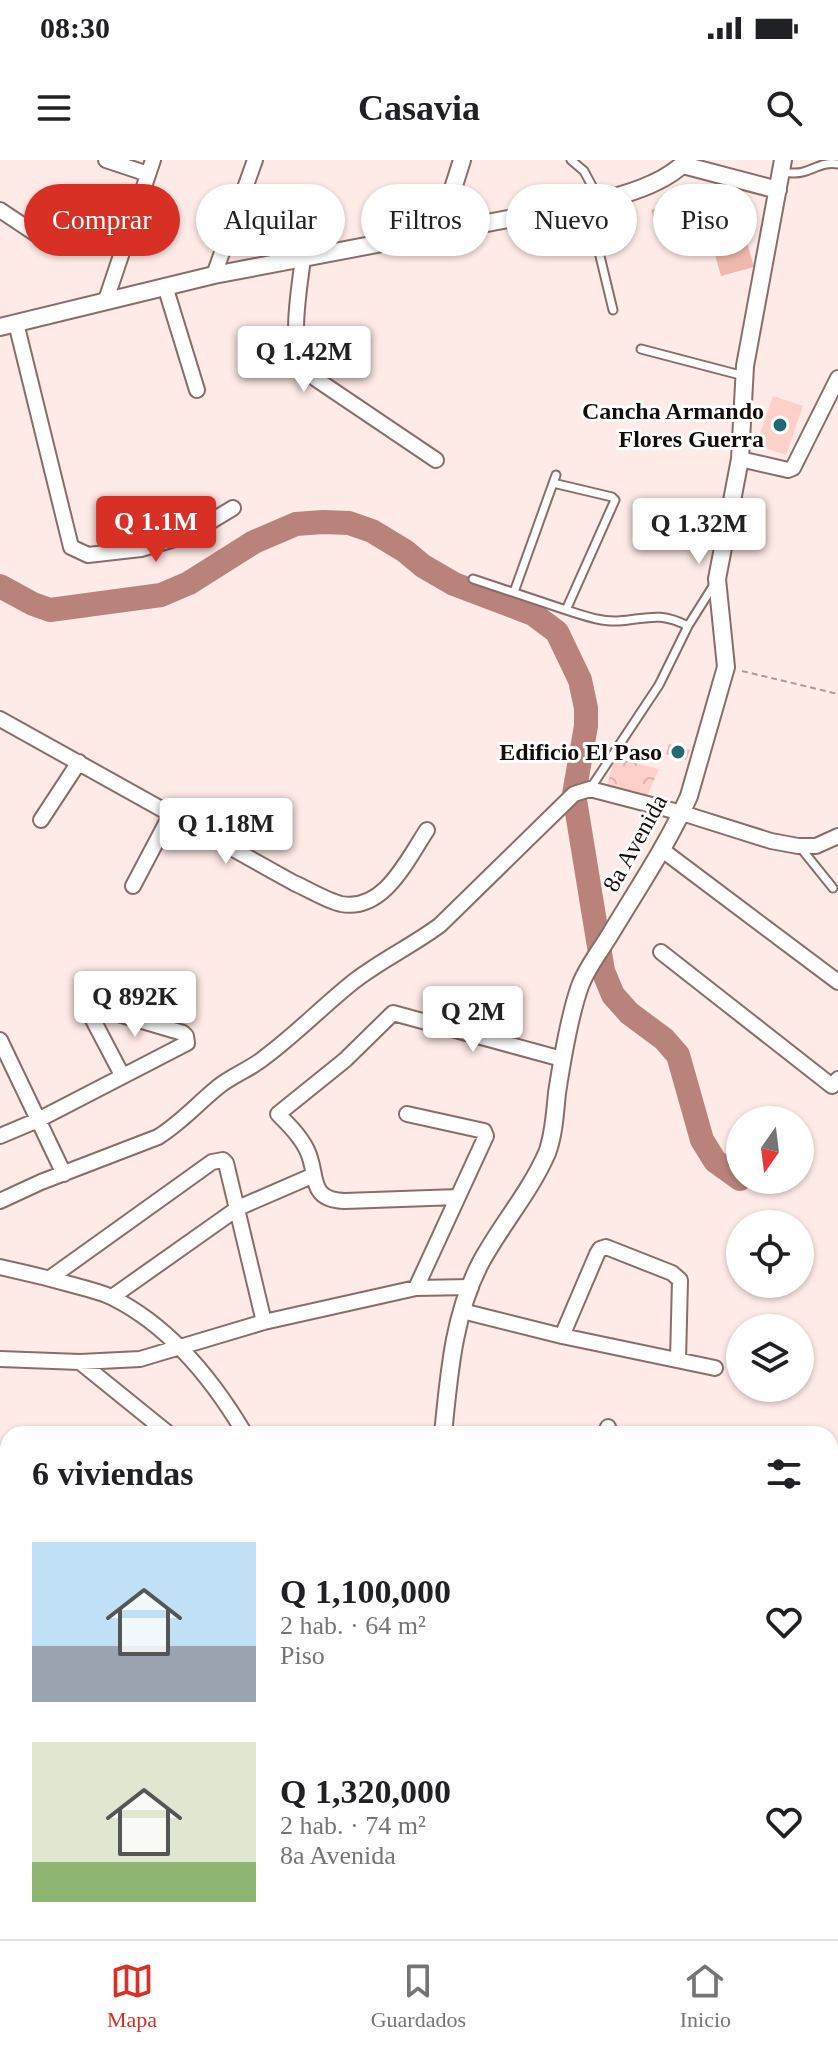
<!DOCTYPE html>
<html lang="es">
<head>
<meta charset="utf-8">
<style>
  :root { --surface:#fff; --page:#f6f6f6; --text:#202124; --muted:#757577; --line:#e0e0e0; --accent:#d93025 }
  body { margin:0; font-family:Georgia,serif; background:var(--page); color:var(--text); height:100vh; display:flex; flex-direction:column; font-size:30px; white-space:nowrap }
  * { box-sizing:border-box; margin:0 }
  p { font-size:26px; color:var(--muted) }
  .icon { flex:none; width:44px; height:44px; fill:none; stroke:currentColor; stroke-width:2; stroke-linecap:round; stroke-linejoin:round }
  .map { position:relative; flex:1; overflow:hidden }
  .drawer { position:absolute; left:0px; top:1266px; width:838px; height:514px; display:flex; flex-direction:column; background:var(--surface); border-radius:24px 24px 0 0; box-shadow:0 2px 6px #0004 }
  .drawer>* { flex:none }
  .hud { position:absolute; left:24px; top:24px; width:790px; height:72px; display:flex; gap:16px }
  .needle { width:52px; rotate:194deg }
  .fabs { position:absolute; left:726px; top:946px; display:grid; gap:16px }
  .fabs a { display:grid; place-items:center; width:88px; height:88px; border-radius:50%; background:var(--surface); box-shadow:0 2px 6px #0004; font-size:40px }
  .price { position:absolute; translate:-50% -68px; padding:0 18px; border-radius:8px; background:#fff; color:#222; font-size:26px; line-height:52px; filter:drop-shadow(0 2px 4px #0008) }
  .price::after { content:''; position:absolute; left:50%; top:48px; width:24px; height:18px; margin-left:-12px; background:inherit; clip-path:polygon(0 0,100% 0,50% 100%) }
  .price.current { background:var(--accent); color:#fff }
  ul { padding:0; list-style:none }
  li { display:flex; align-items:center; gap:24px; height:200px; padding:0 32px }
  li span { display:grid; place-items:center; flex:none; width:224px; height:160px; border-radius:0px; color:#555 }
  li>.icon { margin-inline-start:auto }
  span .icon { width:96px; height:96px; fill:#fffc; stroke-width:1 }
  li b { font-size:34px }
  h2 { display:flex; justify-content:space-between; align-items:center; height:96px; padding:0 32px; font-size:34px }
  .tag { padding:0 28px; border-radius:36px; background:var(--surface); box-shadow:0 2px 6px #0004; font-size:28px; line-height:72px }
  .tag.current { background:var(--accent); color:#fff }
  .status { display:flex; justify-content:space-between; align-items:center; height:56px; padding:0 40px; background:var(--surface); direction:ltr }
  .status svg { height:22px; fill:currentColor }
  header { display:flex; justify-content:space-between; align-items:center; height:104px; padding:0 32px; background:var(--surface); font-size:36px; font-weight:600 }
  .menu { display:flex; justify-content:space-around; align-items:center; height:112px; border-top:2px solid var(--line); background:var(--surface); font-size:22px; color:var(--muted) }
  .menu a { display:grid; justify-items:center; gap:4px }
  .menu .current { color:var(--accent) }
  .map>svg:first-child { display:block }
</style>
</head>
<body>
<div class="status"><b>08:30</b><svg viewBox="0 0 49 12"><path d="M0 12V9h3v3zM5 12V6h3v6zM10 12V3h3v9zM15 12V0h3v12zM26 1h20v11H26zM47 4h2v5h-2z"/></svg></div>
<header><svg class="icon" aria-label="menu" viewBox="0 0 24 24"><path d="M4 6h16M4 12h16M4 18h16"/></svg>Casavia<svg class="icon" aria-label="search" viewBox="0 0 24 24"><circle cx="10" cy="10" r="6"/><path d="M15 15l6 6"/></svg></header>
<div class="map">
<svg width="838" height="1779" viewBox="0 0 838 1779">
  <defs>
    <pattern id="park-crowns" width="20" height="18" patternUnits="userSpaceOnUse" patternTransform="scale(2)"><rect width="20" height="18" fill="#ffd0c9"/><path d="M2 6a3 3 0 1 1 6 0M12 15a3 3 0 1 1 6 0" fill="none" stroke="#dab1ab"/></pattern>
  </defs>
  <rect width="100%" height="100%" fill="#feeae6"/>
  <path fill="#ffd0c9" d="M773,236L803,246L786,295L756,285Z"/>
  <path fill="url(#park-crowns)" d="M615,598L659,609L647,636L606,628Z"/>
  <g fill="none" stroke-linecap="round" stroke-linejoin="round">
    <path stroke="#b9837b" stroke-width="4" d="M0,1720L8,1719
      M263,1772L270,1779"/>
    <path stroke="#b9837b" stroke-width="24" d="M0,426L33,444L50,450L161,435L189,423L254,382L296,364L323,362L349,363L372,371L405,391L423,406L454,424L533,454L557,472L580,520L586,548V566L574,634L603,811L613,835L629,853L664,879L678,895L702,980L715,1001L740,1019"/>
  </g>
  <path fill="#f0b7ae" d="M719,29L734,36L754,107L721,116L709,73L703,71L661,82L651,50Z
    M669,584L690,590L686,600L666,594Z"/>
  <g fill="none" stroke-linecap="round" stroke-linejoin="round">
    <defs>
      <path id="service" d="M571,0L584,11L592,26V63L613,150
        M781,12C789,13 796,14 803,12C817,8 822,2 838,4
        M641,189L744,216
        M553,323L612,337L615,340L566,450C582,455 601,462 618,461C648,459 658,451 688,466
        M473,419L566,450
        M514,432L556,315
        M590,629L659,525L688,466L715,423
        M800,687L833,728"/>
      <path id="minor" d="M106,0L148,14
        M0,50L36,74
        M303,98C300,124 289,183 303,205C306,210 312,215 316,219L436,300
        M214,115L255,0
        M165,126L197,230
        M106,140L153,0
        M16,163L71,387L88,395L141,389L188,375L233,348
        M740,299L788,310L793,308L838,218
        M0,559L294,723C308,729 327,741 341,744C384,752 407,700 427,670
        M41,660L79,602
        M661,689L838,822
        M133,726L171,654
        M661,792L832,926L838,919
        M0,880L64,1014
        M407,954L484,971L486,976L416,1128
        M0,976L38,960L187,883L186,876L183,873L98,848H90L91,856L122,915
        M458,1037L345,1041C307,1040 319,1015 307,990C300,976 289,965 278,954L345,900L393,853L562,899
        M0,1041L41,1022L158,977C182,962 197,944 218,927C233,915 251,909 265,897C296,874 323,846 353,822C381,800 412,786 440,765L574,634L590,629L682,653L771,681L798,686H816L838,676
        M0,1107C28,1113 56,1120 84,1128C94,1131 104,1133 113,1138C171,1167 213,1220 245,1274
        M50,1118L212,1002L223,1000L226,1003L264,1162
        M112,1137L238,1048L314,1015
        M462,1151L562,1176L715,1208
        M562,1176L597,1094L600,1089L606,1087L672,1113L680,1120L678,1200
        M0,1199L80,1202L140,1199L264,1162L416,1128L471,1127
        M80,1202L169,1274
        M605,1274L608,1267
        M523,1772L526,1779"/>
      <path id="tertiary" d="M683,5L778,30
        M439,73L462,0
        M0,167L214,115L592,43C624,35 665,24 687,0
        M443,1274C449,1216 453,1155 481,1102C501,1065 530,1032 547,993C554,975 555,952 557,933C562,900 569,857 580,826C587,807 601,790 611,773C638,728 668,684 689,636L726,507L717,419L740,299L745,206L783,0
        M830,1766L838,1779"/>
    </defs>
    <use href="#service" stroke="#8a6d69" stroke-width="11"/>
    <use href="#minor" stroke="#8a6d69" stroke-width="18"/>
    <use href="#tertiary" stroke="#8a6d69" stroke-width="20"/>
    <path stroke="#aa9996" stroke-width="2" stroke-dasharray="6 4" stroke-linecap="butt" d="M742,511L838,534"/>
    <use href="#service" stroke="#fff" stroke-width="7"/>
    <use href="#minor" stroke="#fff" stroke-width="14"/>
    <use href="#tertiary" stroke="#fff" stroke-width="16"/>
  </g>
  <g fill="#216a75" stroke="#fff" stroke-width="3">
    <circle cx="780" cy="265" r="8"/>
    <circle cx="678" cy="592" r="8"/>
  </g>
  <g text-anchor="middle" stroke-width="6" stroke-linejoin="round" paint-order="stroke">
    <g font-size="24" font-weight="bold" fill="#150b09" stroke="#fff" text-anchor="end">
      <text x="764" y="259">Cancha Armando<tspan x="764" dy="28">Flores Guerra</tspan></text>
      <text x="662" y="600">Edificio El Paso</text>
    </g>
    <g font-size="24" fill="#150b09" stroke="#fff">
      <text transform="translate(635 683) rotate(-61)" y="8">8a Avenida</text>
    </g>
  </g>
</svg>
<div class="fabs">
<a><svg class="needle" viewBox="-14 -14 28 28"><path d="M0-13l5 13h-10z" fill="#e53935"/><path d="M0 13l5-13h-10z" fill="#757577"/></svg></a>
<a><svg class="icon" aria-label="locate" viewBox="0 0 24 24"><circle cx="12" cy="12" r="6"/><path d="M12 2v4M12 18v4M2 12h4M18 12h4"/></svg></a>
<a><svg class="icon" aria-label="layers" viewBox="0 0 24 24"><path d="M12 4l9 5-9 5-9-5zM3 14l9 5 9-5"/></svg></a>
</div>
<b class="price" style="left:304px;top:234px">Q 1.42M</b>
<b class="price current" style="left:156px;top:404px">Q 1.1M</b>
<b class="price" style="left:699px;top:406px">Q 1.32M</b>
<b class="price" style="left:226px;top:706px">Q 1.18M</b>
<b class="price" style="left:135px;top:879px">Q 892K</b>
<b class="price" style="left:473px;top:894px">Q 2M</b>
<div class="hud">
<a class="tag current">Comprar</a>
<a class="tag">Alquilar</a>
<a class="tag">Filtros</a>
<a class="tag">Nuevo</a>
<a class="tag">Piso</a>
</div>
<section class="drawer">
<h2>6 viviendas<svg class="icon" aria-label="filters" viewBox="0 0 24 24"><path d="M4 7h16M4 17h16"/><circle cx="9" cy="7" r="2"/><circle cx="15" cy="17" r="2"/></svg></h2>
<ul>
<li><span style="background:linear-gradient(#bfe0f5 65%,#9aa5b1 0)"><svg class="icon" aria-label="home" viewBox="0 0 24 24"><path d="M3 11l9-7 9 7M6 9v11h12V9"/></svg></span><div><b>Q 1,100,000</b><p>2 hab. · 64 m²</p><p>Piso</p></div><svg class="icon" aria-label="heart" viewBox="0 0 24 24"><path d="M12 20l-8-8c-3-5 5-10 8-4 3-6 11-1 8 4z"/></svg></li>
<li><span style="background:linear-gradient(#dfe7d0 75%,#8fb573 0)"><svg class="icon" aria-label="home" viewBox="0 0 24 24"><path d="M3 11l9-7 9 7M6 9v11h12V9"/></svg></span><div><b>Q 1,320,000</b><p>2 hab. · 74 m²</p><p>8a Avenida</p></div><svg class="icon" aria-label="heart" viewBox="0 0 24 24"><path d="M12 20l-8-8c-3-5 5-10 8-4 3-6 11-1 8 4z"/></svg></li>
</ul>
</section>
</div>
<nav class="menu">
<a class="current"><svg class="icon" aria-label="map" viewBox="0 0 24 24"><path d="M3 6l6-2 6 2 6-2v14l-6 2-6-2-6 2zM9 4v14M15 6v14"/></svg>Mapa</a>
<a><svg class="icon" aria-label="saved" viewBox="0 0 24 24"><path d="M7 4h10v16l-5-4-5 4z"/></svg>Guardados</a>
<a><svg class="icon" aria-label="home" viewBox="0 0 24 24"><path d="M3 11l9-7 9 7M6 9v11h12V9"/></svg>Inicio</a>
</nav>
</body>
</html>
